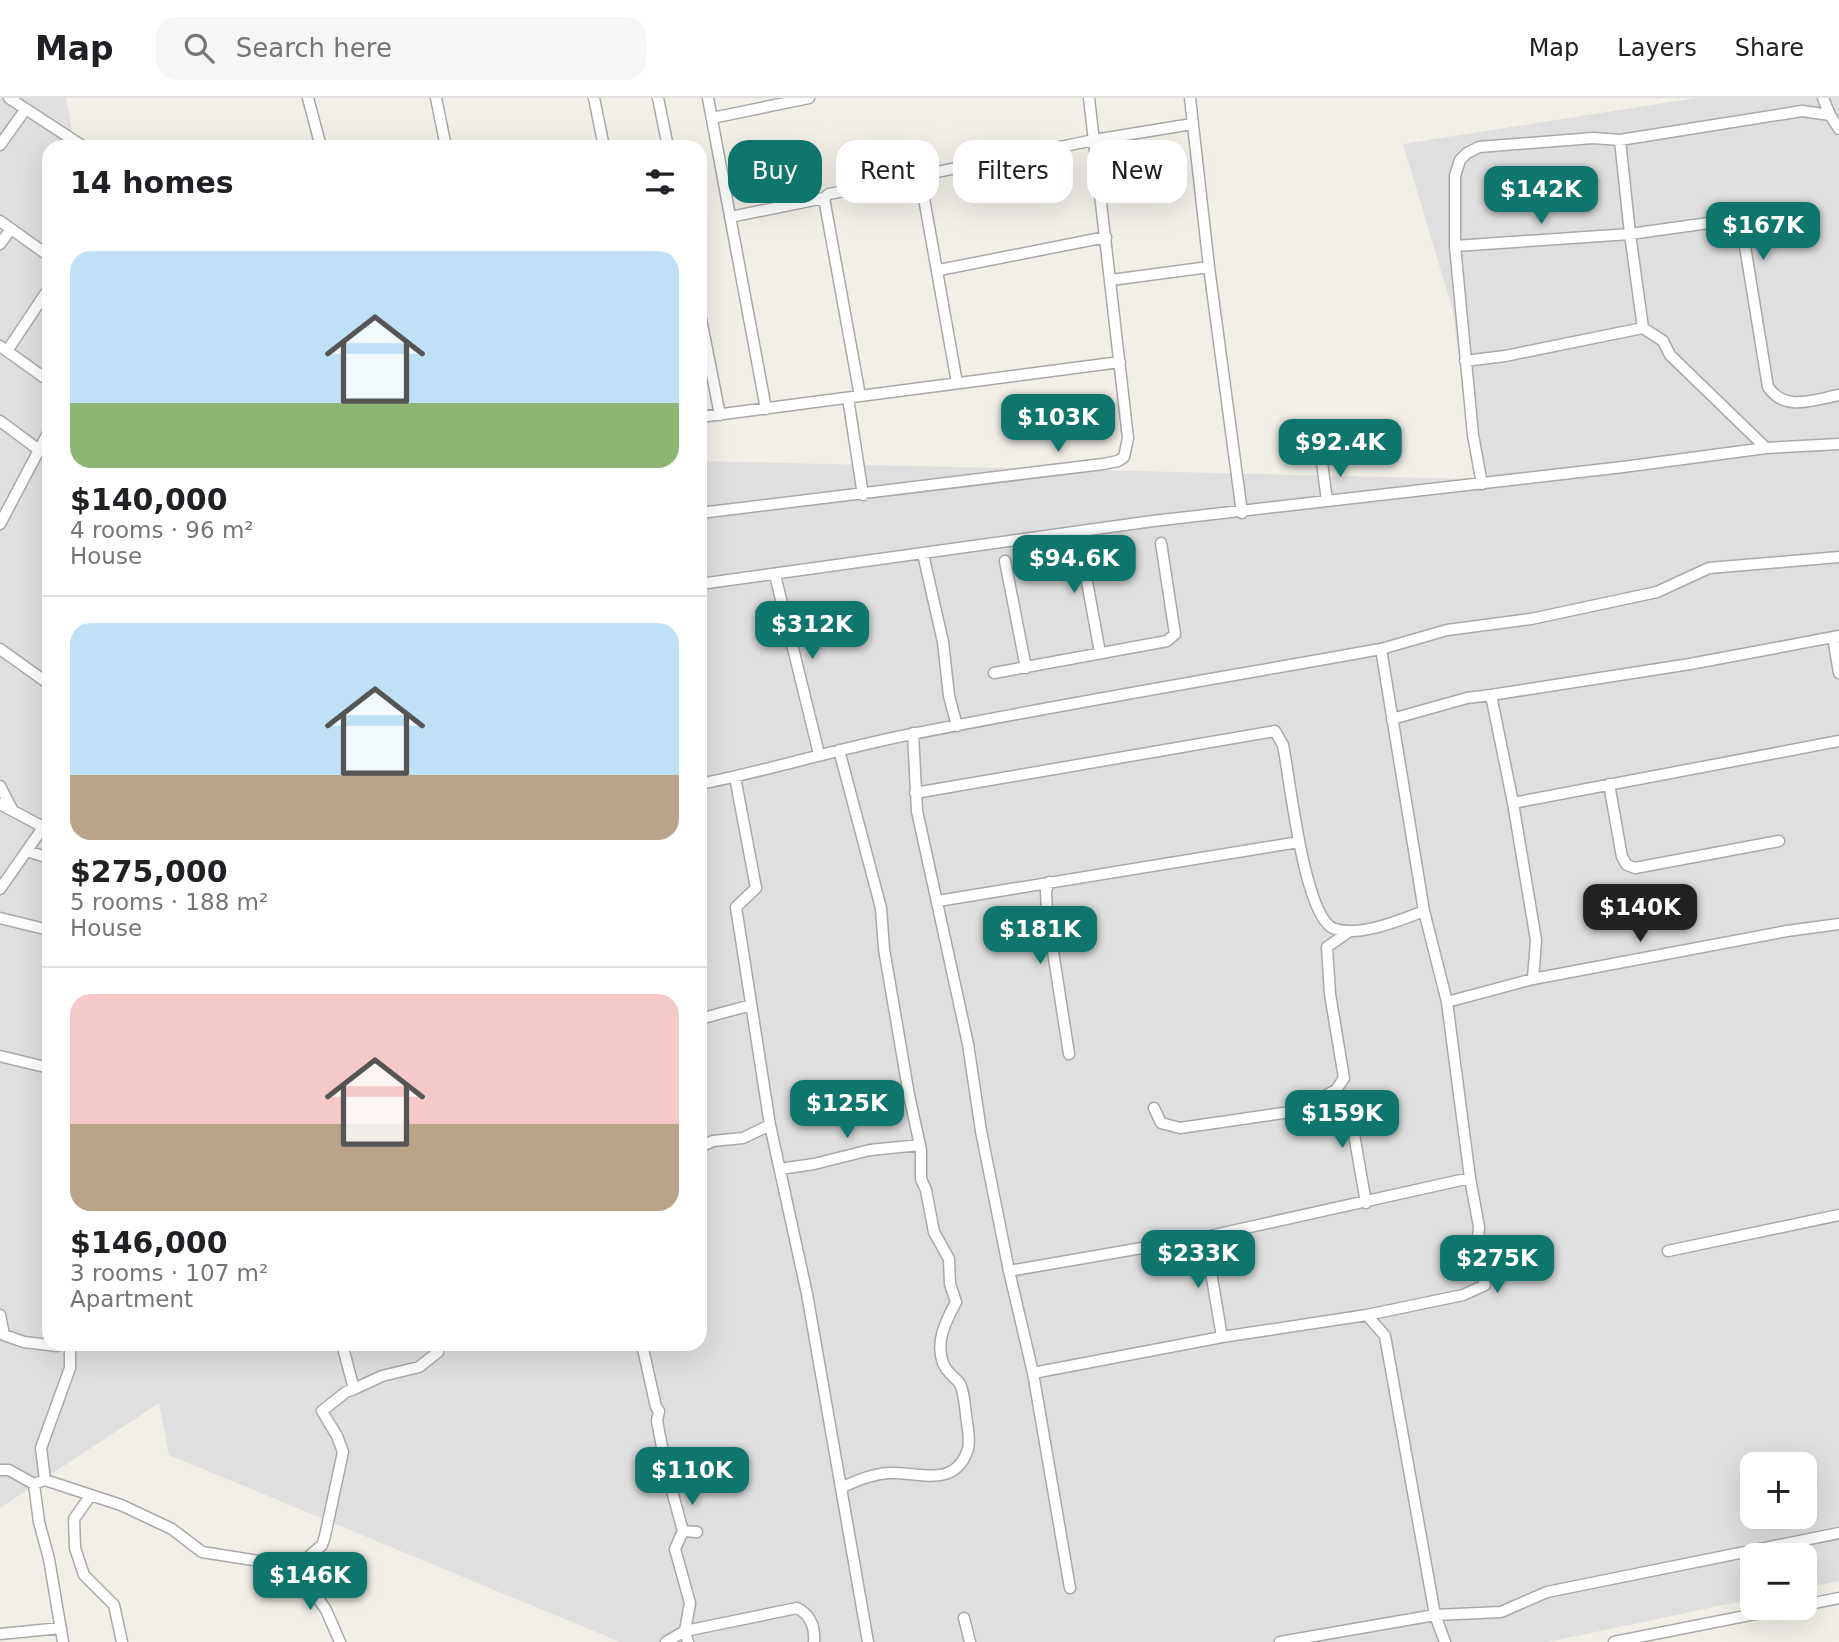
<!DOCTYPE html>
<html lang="en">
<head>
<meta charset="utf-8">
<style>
  :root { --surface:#fff; --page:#f6f6f6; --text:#202124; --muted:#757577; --line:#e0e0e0; --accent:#0f766e }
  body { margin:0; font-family:"DejaVu Sans",sans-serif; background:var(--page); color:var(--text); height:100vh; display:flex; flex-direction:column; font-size:26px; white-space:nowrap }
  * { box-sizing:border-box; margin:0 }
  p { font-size:23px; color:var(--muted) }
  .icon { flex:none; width:38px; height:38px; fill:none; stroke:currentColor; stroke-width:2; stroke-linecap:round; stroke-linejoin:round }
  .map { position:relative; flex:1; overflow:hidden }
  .drawer { position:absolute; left:42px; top:42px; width:665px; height:1211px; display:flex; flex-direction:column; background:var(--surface); border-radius:21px; box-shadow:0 7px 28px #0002 }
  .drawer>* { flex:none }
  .guide { position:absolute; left:728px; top:42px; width:665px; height:63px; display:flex; gap:14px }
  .fabs { position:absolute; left:1740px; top:1354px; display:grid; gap:14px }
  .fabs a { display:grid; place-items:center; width:77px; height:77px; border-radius:14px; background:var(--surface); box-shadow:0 7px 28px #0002; font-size:35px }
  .price { position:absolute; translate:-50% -60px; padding:0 16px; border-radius:14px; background:var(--accent); color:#fff; font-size:23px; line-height:46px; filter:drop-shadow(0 2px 4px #0008) }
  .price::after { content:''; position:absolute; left:50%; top:42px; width:21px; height:16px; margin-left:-10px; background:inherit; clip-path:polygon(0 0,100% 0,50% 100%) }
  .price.on { background:#222; color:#fff }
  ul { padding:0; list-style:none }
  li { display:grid; align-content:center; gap:14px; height:371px; padding:0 28px }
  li+li { border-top:2px solid var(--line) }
  li span { display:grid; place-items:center; height:217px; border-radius:21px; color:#555 }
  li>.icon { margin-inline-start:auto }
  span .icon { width:126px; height:126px; fill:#fffc; stroke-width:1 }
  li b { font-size:30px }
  h2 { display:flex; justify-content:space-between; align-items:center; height:84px; padding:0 28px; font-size:30px }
  .pill { padding:0 24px; border-radius:21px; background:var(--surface); box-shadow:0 7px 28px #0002; font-size:24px; line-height:63px }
  .pill.on { background:var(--accent); color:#fff }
  header { display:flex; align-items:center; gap:42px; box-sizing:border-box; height:98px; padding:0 35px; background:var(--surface); border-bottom:2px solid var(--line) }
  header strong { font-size:33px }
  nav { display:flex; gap:38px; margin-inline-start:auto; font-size:24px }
  .search { width:490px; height:63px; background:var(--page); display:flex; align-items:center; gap:18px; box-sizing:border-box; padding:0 24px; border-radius:21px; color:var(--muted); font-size:26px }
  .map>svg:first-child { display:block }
</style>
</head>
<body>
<header>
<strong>Map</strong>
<div class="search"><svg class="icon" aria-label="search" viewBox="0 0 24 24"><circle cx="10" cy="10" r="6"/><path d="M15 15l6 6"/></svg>Search here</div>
<nav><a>Map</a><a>Layers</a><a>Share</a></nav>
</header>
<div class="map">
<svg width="1839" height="1544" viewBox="0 0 1839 1544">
  <rect width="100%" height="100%" fill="#f2efe9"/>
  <path fill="#e0dfdf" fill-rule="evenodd" d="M0,0H66L75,49H49V1246H700V363L1476,381L1452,210L1403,46L1696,0H1839V1483L1804,1490V1458H1752V1501L1548,1544H620L169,1357L159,1305L0,1410ZM1752,1367H1804V1419H1752Z"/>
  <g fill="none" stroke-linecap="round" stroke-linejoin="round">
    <defs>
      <path id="street" d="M9,0L84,49
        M308,0L321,49
        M436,0L446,49
        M594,0L604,49
        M658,0L668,49
        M708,0L766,311
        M1190,0L1209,169L1242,415
        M1823,0L1830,17
        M712,20L809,0
        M1620,42L1630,136L1643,230
        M0,47L25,12
        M920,78L957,285
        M730,119L824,100
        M0,123L49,158
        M0,146L11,131
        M1455,148L1630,136L1730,122L1738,123L1742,130L1768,289C1785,314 1813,302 1839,297
        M939,172L1106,139
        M1111,182L1209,169
        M700,216L720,317
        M0,248L49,283
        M7,253L49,190
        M1465,263L1505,258L1643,230L1663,243L1670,257L1766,350
        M1120,264L860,298L824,100L829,96L1094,42L1192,26
        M848,300L863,397
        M700,319L860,298
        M0,323L39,352
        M1322,364L1327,403
        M1482,386L1473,337L1455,148V78L1460,62L1467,55L1479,49L1593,40L1620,42L1802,13L1830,17L1839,31
        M700,415L1103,366L1118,363L1124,359L1128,340L1089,0
        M0,426L49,333
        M1078,434L1100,555
        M923,456L943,544L949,598L957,628
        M1005,463L1026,570
        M775,477L819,656
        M700,486L1153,423L1623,369L1766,350L1839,346
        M1833,540L1839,575
        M0,551L49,586
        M994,575L1167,543L1175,536L1161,445
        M1491,597L1690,566L1839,538
        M1392,621L1467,600L1491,597L1513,705L1536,842L1533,881
        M913,635L917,713L968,946L981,1033L1009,1173L1033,1275
        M839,652L881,810L884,851L909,997L921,1052V1081L926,1092L934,1134L949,1161L950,1186L956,1204C946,1223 935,1243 943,1265C946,1274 955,1279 960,1286C965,1296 965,1313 967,1324C968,1331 970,1343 968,1351C955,1392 917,1373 888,1375C872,1376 857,1383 842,1389
        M735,679L756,790L736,809L770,1027L807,1196L868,1544
        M700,686C771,672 840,650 912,636C1068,605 1225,579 1381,551L1447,532L1531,521L1657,494L1709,470L1839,459
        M1609,686L1622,759L1627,767L1635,770L1779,743
        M0,688L13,713
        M915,695L1275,633L1283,647C1290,680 1304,822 1335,831C1360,839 1401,822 1424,813
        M1513,705L1839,643
        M0,706L43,729
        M27,753L49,760
        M1049,784L1046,793L1047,815L1069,956
        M0,791L49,721
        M938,803L1299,744
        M0,820L49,832
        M1447,904L1533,881L1787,833L1839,826
        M700,921L751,907
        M0,958L49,970
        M1336,992L1350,1013L1366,1105
        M1154,1010L1161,1025L1180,1030L1297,1013L1336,992L1344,980L1330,896L1327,849L1350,833
        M700,1049L713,1043L743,1040L770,1027
        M780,1071L814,1066L870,1052L920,1047
        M1205,1139L1222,1239
        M1668,1153L1839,1117
        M1009,1173L1205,1139L1470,1080
        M0,1217L4,1237L24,1244L57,1248L62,1246
        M1367,1217L1385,1238L1435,1517L1445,1544
        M642,1246L656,1309L659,1313L657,1323L667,1375L683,1433L675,1451L690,1505L685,1533L688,1544
        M354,1291L382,1278L419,1269L438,1254L435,1246
        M0,1372H9L34,1386
        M45,1382L41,1350L70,1270V1246
        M91,1397L74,1421L75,1450L84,1477L114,1507L122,1544
        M683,1433L697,1434
        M297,1469L326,1512L340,1544
        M1070,1490L1033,1275L1222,1239L1367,1217L1463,1197L1485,1187L1477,1154L1479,1129L1470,1080L1447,904L1424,813L1381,551
        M1804,1507L1839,1500
        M964,1520L970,1544
        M0,1536L61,1530
        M63,1544L49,1461L39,1424L34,1386L45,1382L121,1407L172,1431L202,1454L297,1469L322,1447L325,1438L343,1354L337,1338L322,1313L346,1294L354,1291L342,1246
        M666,1544L685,1533L797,1510C811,1517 815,1530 814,1544
        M1280,1544L1435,1517L1501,1514L1547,1494L1839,1435
        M1614,1544L1786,1510"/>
    </defs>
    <use href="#street" stroke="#a9a9a9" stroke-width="13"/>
    <use href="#street" stroke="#fff" stroke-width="10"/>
  </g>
</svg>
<div class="fabs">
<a>+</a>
<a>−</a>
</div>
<b class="price" style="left:1541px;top:128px">$142K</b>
<b class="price" style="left:1763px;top:164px">$167K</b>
<b class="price" style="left:1058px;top:356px">$103K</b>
<b class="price" style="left:1340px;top:381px">$92.4K</b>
<b class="price" style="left:1074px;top:497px">$94.6K</b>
<b class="price" style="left:812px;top:563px">$312K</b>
<b class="price on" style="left:1640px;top:846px">$140K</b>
<b class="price" style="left:1040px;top:868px">$181K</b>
<b class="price" style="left:847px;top:1042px">$125K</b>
<b class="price" style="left:1342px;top:1052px">$159K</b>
<b class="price" style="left:1198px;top:1192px">$233K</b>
<b class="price" style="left:1497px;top:1197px">$275K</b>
<b class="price" style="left:692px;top:1409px">$110K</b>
<b class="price" style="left:310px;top:1514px">$146K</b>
<div class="guide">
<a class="pill on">Buy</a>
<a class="pill">Rent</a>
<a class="pill">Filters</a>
<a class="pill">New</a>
</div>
<section class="drawer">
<h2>14 homes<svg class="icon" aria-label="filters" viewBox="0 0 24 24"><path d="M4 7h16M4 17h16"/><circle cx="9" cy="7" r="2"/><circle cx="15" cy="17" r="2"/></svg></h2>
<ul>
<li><span style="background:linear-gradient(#bfe0f5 70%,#8fb573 0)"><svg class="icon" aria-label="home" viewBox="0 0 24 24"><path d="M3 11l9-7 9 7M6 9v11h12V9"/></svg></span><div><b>$140,000</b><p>4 rooms · 96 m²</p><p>House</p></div></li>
<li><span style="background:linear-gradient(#bfe0f5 70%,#b9a48a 0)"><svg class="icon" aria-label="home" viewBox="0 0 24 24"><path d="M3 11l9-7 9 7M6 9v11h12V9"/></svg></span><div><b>$275,000</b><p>5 rooms · 188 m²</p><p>House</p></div></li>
<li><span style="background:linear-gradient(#f6c9c9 60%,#b9a48a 0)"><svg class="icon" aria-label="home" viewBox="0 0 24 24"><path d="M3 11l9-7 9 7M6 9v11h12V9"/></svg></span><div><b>$146,000</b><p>3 rooms · 107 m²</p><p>Apartment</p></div></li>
</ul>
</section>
</div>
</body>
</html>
